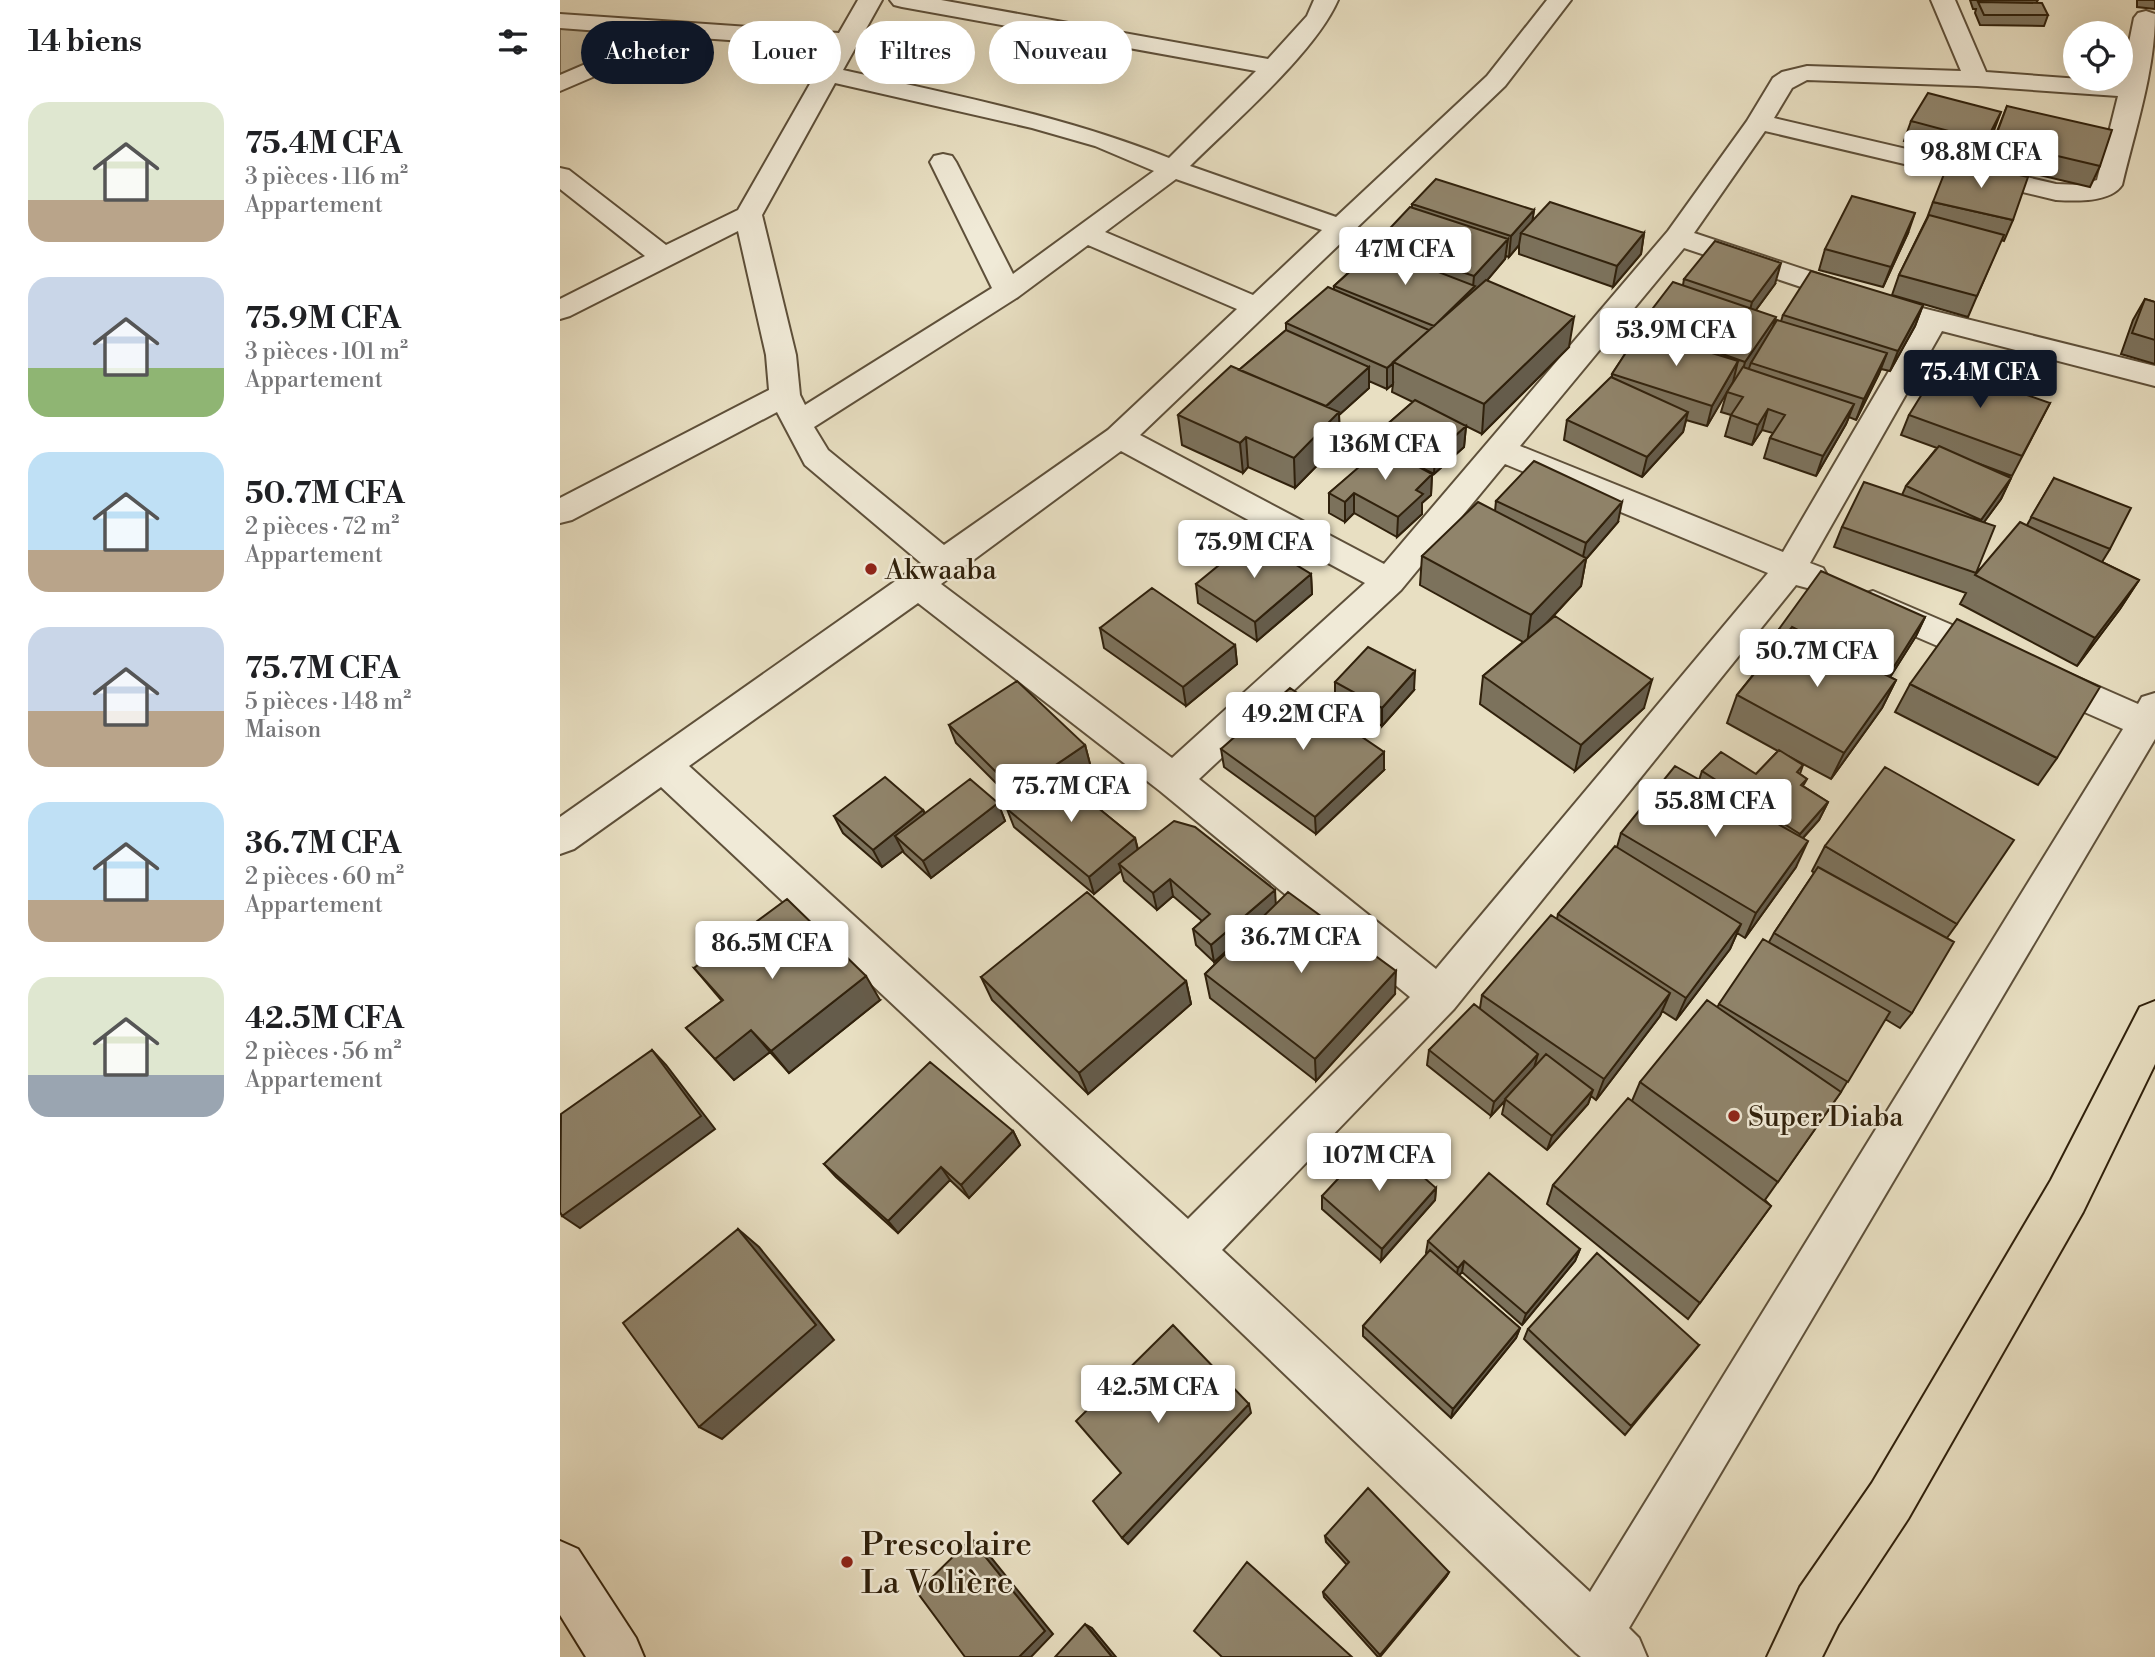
<!DOCTYPE html>
<html lang="fr">
<head>
<meta charset="utf-8">
<style>
  :root { --surface:#fff; --page:#f2f2f2; --text:#202124; --muted:#757577; --accent:#111827 }
  body { margin:0; font-family:"Libre Bodoni",serif; background:var(--page); color:var(--text); height:100vh; display:flex; flex-direction:column; font-size:26px; white-space:nowrap }
  * { box-sizing:border-box; margin:0 }
  p { font-size:23px; color:var(--muted) }
  .icon { flex:none; width:38px; height:38px; fill:none; stroke:currentColor; stroke-width:2; stroke-linecap:round; stroke-linejoin:round }
  .map { position:relative; flex:1; overflow:hidden }
  .details { display:flex; flex-direction:column; background:var(--surface); width:560px }
  .details>* { flex:none }
  .top-card { position:absolute; left:21px; top:21px; width:665px; height:63px; display:flex; gap:14px }
  .controls { position:absolute; left:1503px; top:21px; display:grid; gap:14px }
  .controls a { display:grid; place-items:center; width:70px; height:70px; border-radius:50%; background:var(--surface); box-shadow:0 7px 28px #0002; font-size:35px }
  .price { position:absolute; translate:-50% -60px; padding:0 16px; border-radius:7px; background:#fff; color:#222; font-size:23px; line-height:46px; filter:drop-shadow(0 2px 4px #0008) }
  .price::after { content:''; position:absolute; left:50%; top:42px; width:21px; height:16px; margin-left:-10px; background:inherit; clip-path:polygon(0 0,100% 0,50% 100%) }
  .price.selected { background:var(--accent); color:#fff }
  ul { padding:0; list-style:none }
  li { display:flex; align-items:center; gap:21px; height:175px; padding:0 28px }
  li span { display:grid; place-items:center; flex:none; width:196px; height:140px; border-radius:21px; color:#555 }
  li>.icon { margin-inline-start:auto }
  span .icon { width:84px; height:84px; fill:#fffc; stroke-width:1 }
  li b { font-size:30px }
  h2 { display:flex; justify-content:space-between; align-items:center; height:84px; padding:0 28px; font-size:30px }
  .tag { padding:0 24px; border-radius:32px; background:var(--surface); box-shadow:0 7px 28px #0002; font-size:24px; line-height:63px }
  .tag.selected { background:var(--accent); color:#fff }
  main { display:flex; flex:1; min-height:0 }
  .map>svg:first-child { display:block }
</style>
</head>
<body>
<main>
<section class="details">
<h2>14 biens<svg class="icon" aria-label="filters" viewBox="0 0 24 24"><path d="M4 7h16M4 17h16"/><circle cx="9" cy="7" r="2"/><circle cx="15" cy="17" r="2"/></svg></h2>
<ul>
<li><span style="background:linear-gradient(#dfe7d0 70%,#b9a48a 0)"><svg class="icon" aria-label="home" viewBox="0 0 24 24"><path d="M3 11l9-7 9 7M6 9v11h12V9"/></svg></span><div><b>75.4M CFA</b><p>3 pièces · 116 m²</p><p>Appartement</p></div></li>
<li><span style="background:linear-gradient(#c9d6e8 65%,#8fb573 0)"><svg class="icon" aria-label="home" viewBox="0 0 24 24"><path d="M3 11l9-7 9 7M6 9v11h12V9"/></svg></span><div><b>75.9M CFA</b><p>3 pièces · 101 m²</p><p>Appartement</p></div></li>
<li><span style="background:linear-gradient(#bfe0f5 70%,#b9a48a 0)"><svg class="icon" aria-label="home" viewBox="0 0 24 24"><path d="M3 11l9-7 9 7M6 9v11h12V9"/></svg></span><div><b>50.7M CFA</b><p>2 pièces · 72 m²</p><p>Appartement</p></div></li>
<li><span style="background:linear-gradient(#c9d6e8 60%,#b9a48a 0)"><svg class="icon" aria-label="home" viewBox="0 0 24 24"><path d="M3 11l9-7 9 7M6 9v11h12V9"/></svg></span><div><b>75.7M CFA</b><p>5 pièces · 148 m²</p><p>Maison</p></div></li>
<li><span style="background:linear-gradient(#bfe0f5 70%,#b9a48a 0)"><svg class="icon" aria-label="home" viewBox="0 0 24 24"><path d="M3 11l9-7 9 7M6 9v11h12V9"/></svg></span><div><b>36.7M CFA</b><p>2 pièces · 60 m²</p><p>Appartement</p></div></li>
<li><span style="background:linear-gradient(#dfe7d0 70%,#9aa5b1 0)"><svg class="icon" aria-label="home" viewBox="0 0 24 24"><path d="M3 11l9-7 9 7M6 9v11h12V9"/></svg></span><div><b>42.5M CFA</b><p>2 pièces · 56 m²</p><p>Appartement</p></div></li>
</ul>
</section>
<div class="map">
<svg width="1595" height="1657" viewBox="0 0 1595 1657">
  <rect width="100%" height="100%" fill="#e8dfc2"/>
  <filter id="stains"><feTurbulence type="fractalNoise" baseFrequency=".00286" numOctaves="4"/><feColorMatrix values="0 0 0 0 .2 0 0 0 0 .09 0 0 0 0 .02 0 0 0 .5 -.17"/></filter>
  <radialGradient id="worn" r=".72"><stop offset=".6" stop-color="#630" stop-opacity="0"/><stop offset="1" stop-color="#630" stop-opacity=".3"/></radialGradient>
  <path fill="#c9bfa3" stroke="#7c7058" stroke-width="2" d="M0,28L96,35L0,76Z"/>
  <g fill="none" stroke-linecap="round" stroke-linejoin="round">
    <defs>
      <path id="street" d="M298,0H322L283,70C393,95 504,116 609,158L696,71L342,7L334,5L330,0H381L708,59L747,16L754,0H778C755,53 673,123 630,166L776,217L927,76L987,0H1011L945,86L580,435L824,564L1108,231L1187,121L1213,78L1222,72L1247,66L1401,71L1371,0H1395L1426,72L1561,82L1574,18L1578,13L1586,11L1595,14C1595,71 1575,130 1562,185C1550,203 1515,201 1496,200L1205,131L1134,233L1306,290L1310,296L1306,302L1296,305L1286,302L1124,248L960,446L1223,552L1356,325L1340,320L1336,314L1340,308L1350,305L1595,366V386L1382,331L1250,563L1263,568L1268,577L1263,586L1251,589L1236,585L894,1009L662,1250L1030,1592L1563,729L1470,688L1465,678L1470,668L1483,664L1496,668L1578,704L1582,697L1595,693V739L1069,1628L1079,1638L1087,1657H1021L1016,1653L613,1267L101,787L14,849L0,854V817L361,563L245,465L217,412L12,520L0,523V498L209,390L206,355L178,231L10,316L0,319V299L85,256L0,189V168L9,170L106,245L178,210L271,47L126,37L0,91V75L93,35L0,28V14L279,33ZM1247,80L1417,86L1558,96L1537,180L1521,185L1496,184L1214,118L1232,88ZM275,83L472,128L535,146L594,171L453,274L396,162L392,156L383,154L374,156L370,162L432,288L245,405L240,395L236,355L202,215ZM616,179L762,230L693,295L545,232ZM528,245L677,309L548,430L384,545L268,450L254,427L458,297ZM561,451L805,583L612,758L381,584ZM945,464L1208,573L876,969L639,779L841,590ZM358,603L600,791L850,997L628,1219L129,766Z
        M1313,591L1443,647L1449,656L1443,665L1431,669L1301,613L1296,604L1301,595Z"/>
      <path id="secondary" d="M0,1541L18,1549L76,1638L84,1657H26L0,1615Z"/>
      <path id="primary" d="M1595,1001V1064L1523,1212L1348,1519L1278,1625L1262,1657H1207L1240,1587L1312,1483L1491,1180L1580,1007Z"/>
    </defs>
    <use href="#street" stroke="#5e503a" stroke-width="4"/>
    <use href="#secondary" stroke="#30210c" stroke-width="4"/>
    <use href="#primary" stroke="#30210c" stroke-width="4"/>
    <use href="#street" fill="#f0ead7" fill-rule="evenodd"/>
    <use href="#secondary" fill="#f0ead7" fill-rule="evenodd"/>
    <use href="#primary" fill="#e8dfc2" fill-rule="evenodd"/>
  </g>
  <path fill="#7c725c" stroke="#30210c" stroke-width="2" d="M1410,0H1478L1476,3L1488,15L1484,26L1420,25L1415,13L1416,9H1413Z
    M1577,0H1595V9L1577,7Z
    M1447,106L1540,166L1530,187L1425,162Z
    M1351,121L1433,133L1418,161L1344,141Z
    M1373,202L1453,220L1444,241L1441,240L1408,317L1332,295L1339,275L1367,218Z
    M852,204L974,210L972,221L1084,233L1081,254L1053,287L959,254V245L949,257L946,256L945,259L927,280L1009,347L922,434L906,426L904,447L874,474L830,452L872,474L871,495L862,503V514L837,537L794,513L785,522L769,513V493L823,448V428L853,402L832,392L833,384L827,389L809,381V388L779,415L780,442L735,488L688,467L683,473L622,445L618,415L679,370L726,330V323L774,289V286L815,248L816,243L852,208Z
    M1348,233L1323,287L1259,270L1265,249Z
    M1124,279L1215,284L1196,310L1214,325L1221,321L1223,315L1363,305L1355,326L1330,371L1321,369L1296,420L1289,417L1286,424L1256,476L1204,458L1210,438L1213,433L1202,430L1192,445L1165,436L1171,415L1161,412L1167,392L1174,380H1173L1147,426L1126,420L1123,432L1082,477L1004,440L1007,420L1052,377V374L1077,336L1080,325L1123,285Z
    M1585,299L1595,302V364L1561,354L1573,320Z
    M1490,403L1452,476L1417,463L1451,478L1441,499L1424,522L1416,573L1467,525L1494,478L1550,549L1542,562L1579,580L1560,609L1517,666L1400,604L1406,593L1274,547L1282,527L1342,495L1346,486L1377,448L1341,435L1349,415Z
    M936,501L1058,522L1026,559L1021,586L988,622L1084,708L1015,771L920,704L923,676L963,642L860,585L862,556L935,511Z
    M751,574L752,594L697,641L638,603L636,584Z
    M1365,617L1356,636L1330,677L1336,680L1322,708L1271,779L1228,756L1243,765L1240,774L1247,779L1243,786L1268,802L1259,820L1243,838L1236,867L1185,938L1177,933L1170,949L1116,1020L1102,1011L1100,1016L1036,1100L1031,1096L1028,1104L987,1150L942,1114L945,1101L931,1116L867,1065L869,1050L920,1008L922,995L997,919L998,914L1057,847L1061,833L1139,780L1142,771L1196,774L1218,751L1167,723L1177,695L1214,649L1212,648L1219,629Z
    M540,628L675,645L677,664L626,706L544,648Z
    M775,682L854,690L822,726L775,701Z
    M1350,684L1497,758L1478,785L1335,712Z
    M389,725L525,745L530,764L505,781L575,838L578,849L716,904L835,994L756,1081L650,998L645,974L690,930L654,962L636,945L633,929L642,921L613,896L597,910L564,881L561,871L534,894L454,827L447,809L455,802L396,743Z
    M661,749L824,770L756,834L664,767Z
    M438,803L445,821L371,878L344,853L343,851L322,867L283,833L274,816L363,810L365,813Z
    M1265,846L1397,924L1387,938L1352,1013L1340,1028L1325,1019L1281,1092L1205,1200L1211,1206L1128,1319L987,1204L993,1185L1072,1101L1080,1082L1157,1007L1209,942L1214,933L1254,873L1252,871Z
    M134,968L320,1000L229,1073L210,1052L174,1080L126,1028L162,1001Z
    M421,977L626,981L631,1004L528,1094L432,1000Z
    M453,1131L460,1145L409,1198L390,1180L338,1233L276,1177L264,1164Z
    M876,1188L875,1200L821,1261L762,1209V1196Z
    M868,1241L1020,1249L1015,1261L962,1325L902,1272L899,1275L960,1328L956,1338L891,1418L803,1336V1326L867,1254L866,1253Z
    M968,1329L1139,1345L1065,1435L964,1339Z
    M765,1536L889,1572L886,1577L820,1657H818L764,1597L763,1592L787,1565L766,1542Z"/>
  <path fill="#655c4b" stroke="#30210c" stroke-width="2" d="M1441,112L1433,133L1418,161L1426,141Z
    M974,210L971,231L961,233L959,245L949,257L951,236Z
    M1355,213L1348,233L1323,287L1331,267Z
    M1084,233L1081,254L1053,287L1057,266Z
    M948,239L945,259L914,296L875,326L913,287L914,276Z
    M1221,263L1215,284L1187,322L1192,302Z
    M1363,305L1355,326L1330,371L1338,351Z
    M1014,317L1009,347L922,434L924,404Z
    M1216,317L1210,337L1191,363L1189,368L1180,382L1185,362Z
    M1327,353L1319,374L1296,420L1304,399Z
    M1178,361L1173,382L1147,426L1152,406Z
    M833,363V384L827,389V368Z
    M809,367V388L779,415L780,442L735,488L734,458L761,411Z
    M1294,404L1286,424L1256,476L1263,456Z
    M1208,409L1202,430L1192,445L1198,425Z
    M1128,412L1123,432L1082,477L1087,457Z
    M906,426L904,447L874,474L875,454Z
    M686,437L688,467L683,473L680,443Z
    M872,474L871,495L862,503V514L837,537L838,517L856,490Z
    M1451,478L1441,499L1411,540L1421,520Z
    M794,493V513L785,522V502Z
    M1062,502L1058,522L1026,559L1021,586L967,644L971,615L1022,561L1026,543Z
    M751,574L752,594L697,641L695,622Z
    M1579,580L1560,609L1517,666L1535,638Z
    M1365,617L1356,636L1317,698L1326,679Z
    M675,645L677,664L626,706L623,687Z
    M855,671L854,690L822,726V708Z
    M1092,680L1084,708L1015,771L1021,745Z
    M1336,680L1322,708L1271,779L1284,753Z
    M525,745L530,764L463,810L456,792Z
    M824,752V770L756,834L755,817Z
    M1268,802L1259,820L1231,851L1240,834Z
    M438,803L445,821L371,878L363,861Z
    M363,810L371,828L335,836L343,851L322,867L313,850Z
    M575,838L579,856L559,864L561,871L534,894L529,877Z
    M1248,841L1236,867L1185,938L1196,913Z
    M610,879L613,896L597,910L593,893Z
    M715,890L716,907L654,962L651,945Z
    M1181,924L1170,949L1116,1020L1126,998Z
    M836,971L835,994L756,1081L755,1059Z
    M306,976L320,1000L229,1073L211,1051Z
    M626,981L631,1004L528,1094L519,1073Z
    M1110,993L1100,1016L1036,1100L1044,1079Z
    M191,1030L210,1052L174,1080L155,1059Z
    M92,1050L106,1065L155,1129L20,1228L2,1216Z
    M978,1054L974,1068L931,1116L934,1102Z
    M1033,1090L1028,1104L987,1150L992,1136Z
    M453,1131L460,1145L409,1198L401,1185Z
    M381,1167L390,1180L338,1233L328,1221Z
    M876,1188L875,1200L821,1261L822,1249Z
    M178,1229L199,1247L274,1340L162,1439L139,1427Z
    M1020,1249L1015,1261L962,1325L966,1314Z
    M904,1261L902,1272L896,1279L898,1268Z
    M960,1328L956,1338L891,1418L893,1409Z
    M689,1404L691,1413L568,1544L562,1538Z
    M411,1539L421,1545L493,1634L471,1657H459Z
    M889,1572L886,1577L819,1657L820,1655Z
    M525,1624L532,1628L556,1657H552Z"/>
  <path fill="#90846b" stroke="#30210c" stroke-width="2" d="M1418,2L1482,3L1488,15H1424Z
    M1368,93L1441,112L1426,141L1351,121Z
    M1447,106L1552,130L1540,166L1434,141Z
    M1390,159L1468,177L1453,220L1373,202Z
    M876,179L974,210L951,236L852,204Z
    M1292,196L1355,213L1331,267L1265,249Z
    M990,202L1084,233L1057,266L961,233Z
    M850,207L948,239L914,276L816,243Z
    M1369,215L1444,235L1417,296L1339,275Z
    M1155,241L1221,263L1192,302L1124,279Z
    M816,248L915,286L874,326L774,286Z
    M1251,271L1363,305L1338,351L1223,315Z
    M926,280L1014,317L924,404L833,362Z
    M1113,282L1216,317L1185,362L1080,325Z
    M768,287L869,330L827,368L726,323Z
    M1585,299L1595,302V340L1572,333Z
    M1217,320L1327,353L1304,399L1191,363Z
    M726,330L809,367L766,406L679,370Z
    M1080,331L1178,361L1152,406L1052,374Z
    M1380,365L1490,403L1462,456L1349,415Z
    M671,366L779,412L734,458L686,437L680,443L618,415Z
    M1183,367L1294,404L1263,456L1210,438L1225,415L1208,409L1198,425L1171,415L1183,397L1167,392Z
    M1051,377L1128,412L1087,457L1007,420Z
    M855,400L906,426L875,454L823,428Z
    M1379,446L1451,478L1421,520L1346,486Z
    M822,447L872,474L856,490L863,494L838,517L794,493L785,502L769,493Z
    M974,461L1062,502L1026,543L936,501Z
    M1494,478L1571,508L1550,549L1471,517Z
    M1304,482L1435,526L1416,573L1282,527Z
    M918,502L1026,558L971,615L862,556Z
    M1460,522L1579,580L1535,638L1415,575Z
    M692,538L751,574L695,622L636,584Z
    M1261,571L1365,617L1328,676L1232,627L1228,633L1219,629Z
    M592,588L675,645L623,687L540,628Z
    M995,616L1092,680L1021,745L923,676Z
    M1397,619L1540,687L1497,758L1350,684Z
    M1232,627L1336,680L1284,753L1177,695Z
    M808,647L855,671L822,708L775,682Z
    M457,681L525,745L456,792L389,725Z
    M730,688L824,752L755,817L661,749Z
    M1219,750L1243,765L1237,772L1247,779L1241,785L1268,802L1240,834L1142,771L1161,752L1196,774Z
    M1115,766L1248,841L1196,913L1061,833Z
    M1325,767L1454,840L1397,924L1265,846Z
    M494,772L575,838L529,877L447,809Z
    M325,777L363,810L313,850L274,816Z
    M410,779L438,803L363,861L335,836Z
    M614,821L635,827L715,890L651,945L633,929L650,914L610,879L593,893L559,864Z
    M1055,846L1181,924L1126,998L998,914Z
    M1258,867L1394,942L1352,1013L1214,933Z
    M527,892L626,981L519,1073L421,977Z
    M728,892L836,971L755,1059L645,974Z
    M227,899L306,976L211,1051L191,1030L155,1059L126,1028L163,1000L134,968Z
    M991,915L1110,993L1044,1079L922,995Z
    M1203,939L1330,1012L1288,1082L1159,1004Z
    M1147,1000L1281,1092L1218,1182L1080,1082Z
    M914,1004L978,1054L934,1102L869,1050Z
    M92,1050L141,1116L2,1216L0,1212L1,1114Z
    M986,1054L1033,1090L992,1136L945,1099Z
    M370,1062L453,1131L401,1185L381,1167L328,1221L264,1164Z
    M1068,1098L1211,1206L1140,1303L993,1185Z
    M817,1137L876,1188L822,1249L762,1196Z
    M929,1173L1020,1249L966,1314L904,1261L898,1268L868,1241Z
    M178,1229L256,1325L139,1427L63,1323Z
    M870,1250L960,1328L893,1409L803,1326Z
    M1037,1253L1139,1345L1071,1426L968,1329Z
    M613,1325L689,1404L562,1538L533,1501L561,1473L516,1421Z
    M808,1488L889,1572L820,1655L763,1592L789,1562L765,1536Z
    M411,1539L485,1631L459,1657H405L357,1592Z
    M687,1562L792,1657H662L634,1631Z
    M525,1624L552,1657H495Z"/>
  <g fill="#8f2418" stroke="#f0ead7" stroke-width="2.5">
    <circle cx="311" cy="569" r="7"/>
    <circle cx="1174" cy="1116" r="7"/>
    <circle cx="287" cy="1562" r="7"/>
  </g>
  <g text-anchor="middle" stroke-width="5" stroke-linejoin="round" paint-order="stroke">
    <g font-size="28" fill="#30210c" stroke="#f0ead7" text-anchor="start">
      <text x="325" y="579">Akwaaba</text>
      <text x="1188" y="1126">Super Diaba</text>
    </g>
    <g font-size="33" fill="#30210c" stroke="#f0ead7" text-anchor="start">
      <text x="301" y="1555">Prescolaire<tspan x="301" dy="38">La Volière</tspan></text>
    </g>
  </g>
  <rect width="100%" height="100%" filter="url(#stains)"/>
  <rect width="100%" height="100%" fill="url(#worn)"/>
</svg>
<div class="controls">
<a><svg class="icon" aria-label="locate" viewBox="0 0 24 24"><circle cx="12" cy="12" r="6"/><path d="M12 2v4M12 18v4M2 12h4M18 12h4"/></svg></a>
</div>
<b class="price" style="left:1421px;top:190px">98.8M CFA</b>
<b class="price" style="left:845px;top:287px">47M CFA</b>
<b class="price" style="left:1116px;top:368px">53.9M CFA</b>
<b class="price selected" style="left:1420px;top:410px">75.4M CFA</b>
<b class="price" style="left:825px;top:482px">136M CFA</b>
<b class="price" style="left:694px;top:580px">75.9M CFA</b>
<b class="price" style="left:1257px;top:689px">50.7M CFA</b>
<b class="price" style="left:743px;top:752px">49.2M CFA</b>
<b class="price" style="left:511px;top:824px">75.7M CFA</b>
<b class="price" style="left:1155px;top:839px">55.8M CFA</b>
<b class="price" style="left:741px;top:975px">36.7M CFA</b>
<b class="price" style="left:212px;top:981px">86.5M CFA</b>
<b class="price" style="left:819px;top:1193px">107M CFA</b>
<b class="price" style="left:598px;top:1425px">42.5M CFA</b>
<div class="top-card">
<a class="tag selected">Acheter</a>
<a class="tag">Louer</a>
<a class="tag">Filtres</a>
<a class="tag">Nouveau</a>
</div>
</div>
</main>
</body>
</html>
